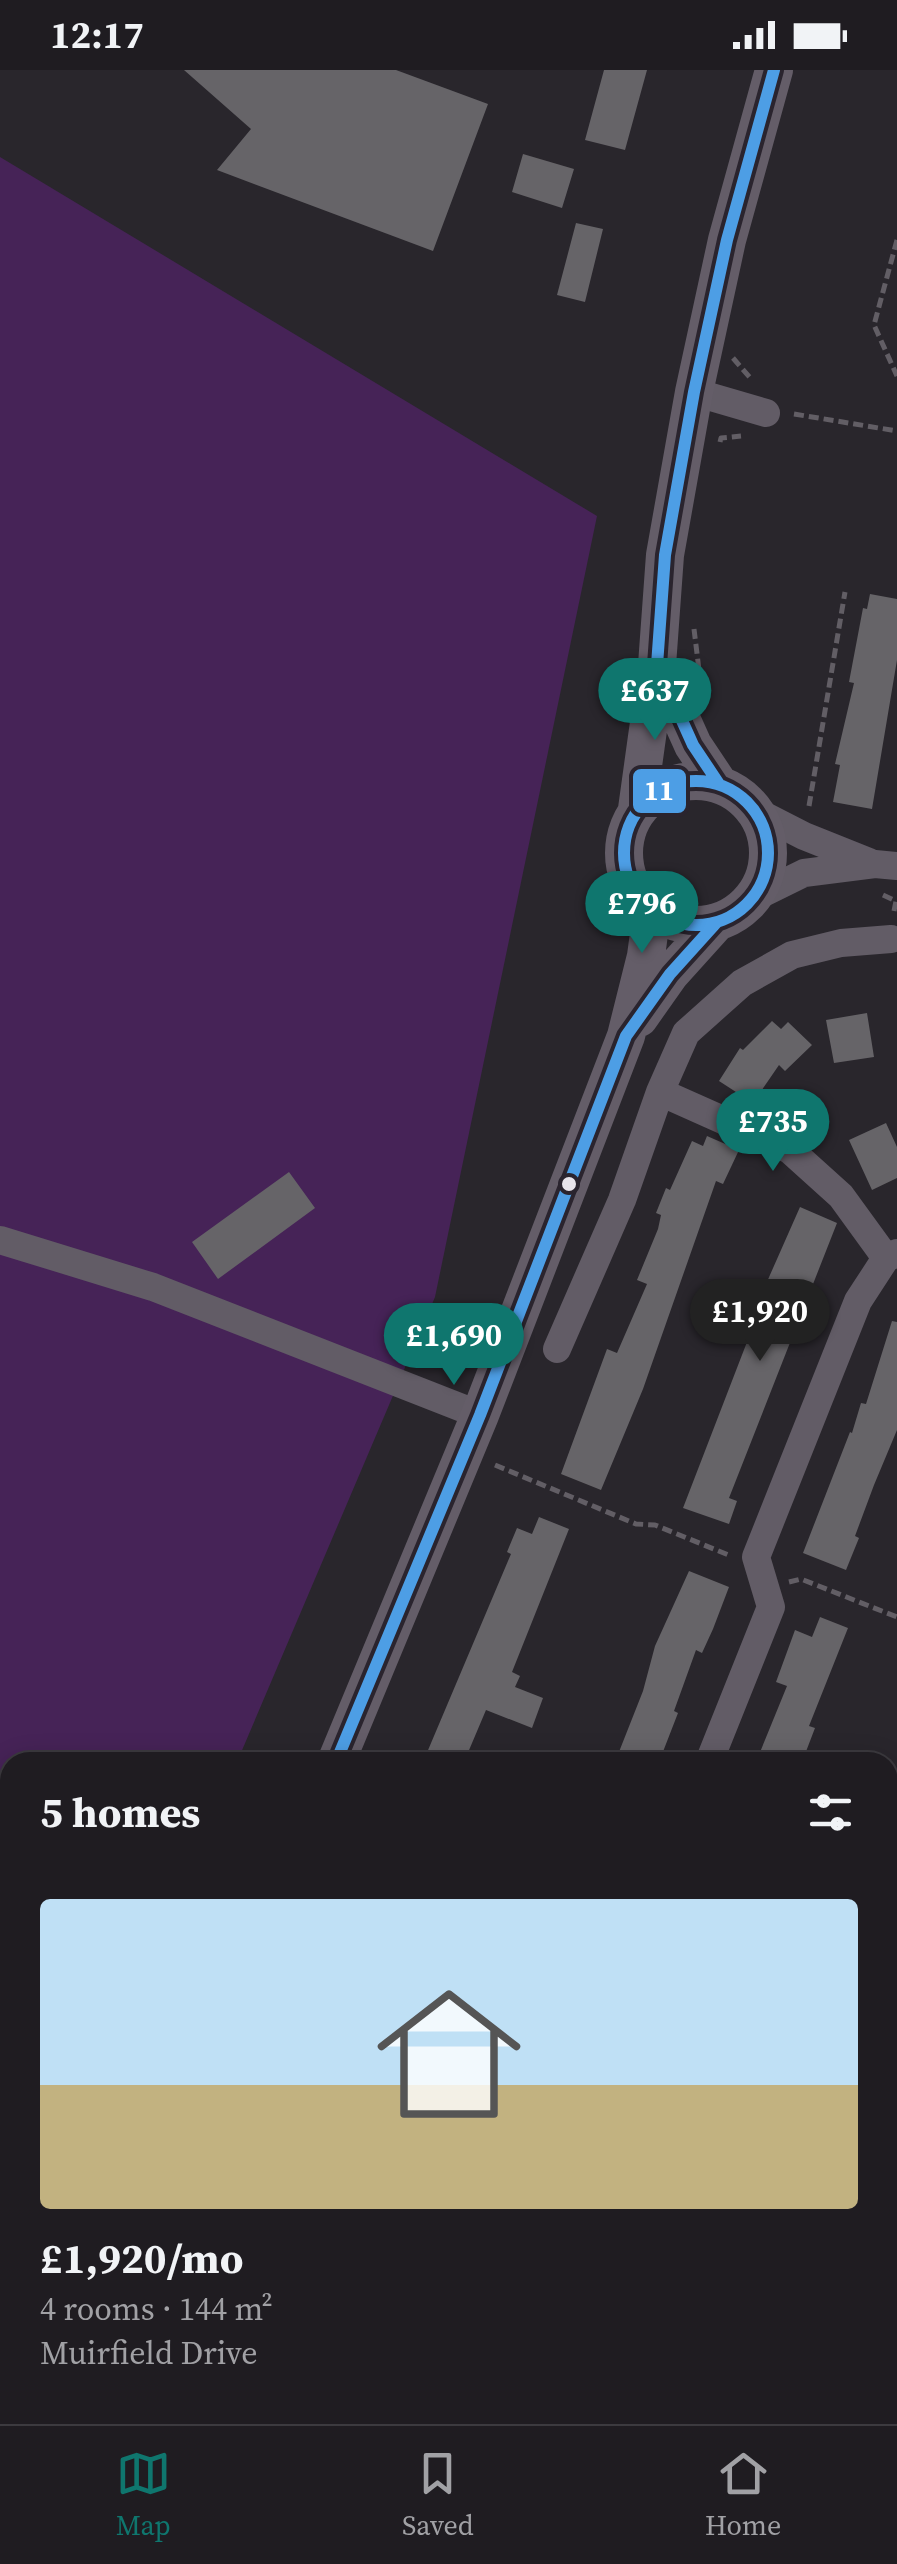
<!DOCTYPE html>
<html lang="en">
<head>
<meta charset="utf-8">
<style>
  :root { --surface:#1f1c21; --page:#27252a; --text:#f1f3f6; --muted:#a1a1a5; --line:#3c3a3f; --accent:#0f766e }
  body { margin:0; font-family:"Source Serif 4",serif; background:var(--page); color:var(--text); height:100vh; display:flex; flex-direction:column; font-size:38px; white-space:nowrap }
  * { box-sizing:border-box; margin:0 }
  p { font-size:32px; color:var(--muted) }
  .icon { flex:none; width:55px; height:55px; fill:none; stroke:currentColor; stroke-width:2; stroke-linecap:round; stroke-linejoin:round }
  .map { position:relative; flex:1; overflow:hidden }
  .drawer { position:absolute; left:0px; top:1682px; width:898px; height:672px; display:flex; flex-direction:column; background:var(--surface); border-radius:30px 30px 0 0; box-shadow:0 5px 25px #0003,0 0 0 2px var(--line) }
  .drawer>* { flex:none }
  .price { position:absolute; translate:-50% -85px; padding:0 22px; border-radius:35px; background:var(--accent); color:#fff; font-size:32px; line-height:65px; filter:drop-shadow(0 2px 5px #0008) }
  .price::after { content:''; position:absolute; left:50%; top:60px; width:30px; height:22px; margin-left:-15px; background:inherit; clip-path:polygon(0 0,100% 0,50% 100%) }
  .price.selected { background:#222; color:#fff }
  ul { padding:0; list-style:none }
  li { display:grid; align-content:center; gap:20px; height:530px; padding:0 40px }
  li+li { border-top:2px solid var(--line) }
  li span { display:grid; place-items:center; height:310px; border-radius:10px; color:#555 }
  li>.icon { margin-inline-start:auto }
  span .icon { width:180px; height:180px; fill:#fffc; stroke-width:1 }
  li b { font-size:42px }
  h2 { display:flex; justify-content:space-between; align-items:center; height:120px; padding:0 40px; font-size:42px }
  .status { display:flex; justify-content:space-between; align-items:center; height:70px; padding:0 50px; background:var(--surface); direction:ltr }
  .status svg { height:28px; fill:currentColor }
  .tabs { display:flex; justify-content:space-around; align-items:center; height:140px; border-top:2px solid var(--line); background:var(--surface); font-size:28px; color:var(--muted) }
  .tabs a { display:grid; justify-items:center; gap:5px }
  .tabs .selected { color:var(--accent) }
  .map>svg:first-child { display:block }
</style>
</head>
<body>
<div class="status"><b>12:17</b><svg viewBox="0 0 49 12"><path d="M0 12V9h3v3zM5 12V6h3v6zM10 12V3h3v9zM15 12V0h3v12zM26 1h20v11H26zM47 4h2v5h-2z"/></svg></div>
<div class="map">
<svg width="897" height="2354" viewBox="0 0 897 2354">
  <rect width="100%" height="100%" fill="#29262c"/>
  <path fill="#462357" d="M0,87L597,446L435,1227L237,1692H10V2229L0,2252Z"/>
  <path fill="#666468" d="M184,0H396L488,34L433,181L217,100L251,59Z
    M604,0H647L625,80L585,70Z
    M523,84L574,99L562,138L512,122Z
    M576,153L603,159L585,232L557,225Z
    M870,524L897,529V590L872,739L833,732L840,695L835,694L854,613L849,612L863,538L867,539Z
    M867,943L874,987L834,993L826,950Z
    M772,951L781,959L788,952L812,975L785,1001L779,995L753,1033L719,1011L740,978L743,980Z
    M886,1053L897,1077V1108L872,1120L849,1070Z
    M707,1066L739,1080L723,1114L716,1111L643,1319L601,1420L561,1404L607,1279L617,1283L647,1214L637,1210L658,1159L661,1145L656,1143L666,1118L670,1120L692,1071L703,1076Z
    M289,1102L315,1138L218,1209L192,1172Z
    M800,1137L837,1153L729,1428L737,1431L729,1454L683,1438L752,1259L747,1257Z
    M892,1251L897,1252V1360L874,1415L855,1466L859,1468L846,1500L803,1483L850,1362L852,1363L861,1333L866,1334Z
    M539,1447L569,1459L512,1602L520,1606L515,1617L543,1628L532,1658L486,1640L464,1692H423L511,1484L507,1482L517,1458L532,1464Z
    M689,1501L729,1517L713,1559L702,1583L696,1580L674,1641L678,1643L659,1692H615L643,1621L655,1576Z
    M820,1547L848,1558L809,1656L815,1658L802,1692H756L787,1616L776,1612L795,1560L812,1567Z"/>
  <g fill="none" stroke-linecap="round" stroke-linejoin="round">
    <path stroke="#625e65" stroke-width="5" stroke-dasharray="10 5" stroke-linecap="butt" d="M897,170L874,255L897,306
      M733,288L752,310
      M794,344L897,361
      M720,372L721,368L741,366
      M694,559L700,608
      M809,736L845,522
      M883,825L896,831L894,841
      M495,1395L636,1454L655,1455L731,1486
      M789,1512L801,1509L897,1547"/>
    <path stroke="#625c66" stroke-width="28" d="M694,322L766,343
      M755,741L804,766L869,792
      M753,828L804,803L875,794L897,796
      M660,1022L790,1080L841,1126L886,1188
      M0,1170L153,1217L480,1345
      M557,1279L622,1130L660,1022L686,963L742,913L792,885L841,873L891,869
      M709,1692L771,1537L756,1487L858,1231L886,1188L897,1183
      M897,1904V1906
      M888,1936L897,1933
      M888,2333L897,2338
      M571,2354L575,2345"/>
    <path stroke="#645d68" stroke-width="38" d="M657,595L693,675L719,714
      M624 783a72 72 0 1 1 144 0a72 72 0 1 1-144 0Z
      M637,739L657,595L665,485L694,322L727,170L774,0
      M639,948L670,904L716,853
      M336,1692L480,1345L626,966L646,886L652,841
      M61,2354L65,2345"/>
    <defs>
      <path id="bus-1" d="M624 783a72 72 0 1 1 144 0a72 72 0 1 1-144 0Z
        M719,714L693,675L657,595L665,485L694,322L727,170L774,0
        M336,1692L480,1345L626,966L670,904L716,853"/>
    </defs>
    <use href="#bus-1" stroke="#2a242e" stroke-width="20"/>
    <use href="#bus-1" stroke="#4d9ee5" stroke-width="12"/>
  </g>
  <circle fill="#e8e4eb" stroke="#2a242e" stroke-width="4" cx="569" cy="1114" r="9"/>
  <rect stroke="#2a242e" stroke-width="4" x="631" y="697" width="57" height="48" rx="10" fill="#4d9ee5"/>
  <g font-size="28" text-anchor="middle" font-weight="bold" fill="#fff">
    <text x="659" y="730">11</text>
  </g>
</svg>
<b class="price" style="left:655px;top:673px">£637</b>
<b class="price" style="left:642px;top:886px">£796</b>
<b class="price" style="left:773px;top:1104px">£735</b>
<b class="price selected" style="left:760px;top:1294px">£1,920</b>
<b class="price" style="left:454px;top:1318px">£1,690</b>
<section class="drawer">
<h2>5 homes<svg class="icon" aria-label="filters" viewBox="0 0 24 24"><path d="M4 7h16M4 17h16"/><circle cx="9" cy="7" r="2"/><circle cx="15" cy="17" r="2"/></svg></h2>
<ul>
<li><span style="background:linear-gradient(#bfe0f5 60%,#c2b280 0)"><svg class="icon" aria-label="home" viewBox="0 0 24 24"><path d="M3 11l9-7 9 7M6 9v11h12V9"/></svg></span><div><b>£1,920/mo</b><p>4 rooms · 144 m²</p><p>Muirfield Drive</p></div></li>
</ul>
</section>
</div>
<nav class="tabs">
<a class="selected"><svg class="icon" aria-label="map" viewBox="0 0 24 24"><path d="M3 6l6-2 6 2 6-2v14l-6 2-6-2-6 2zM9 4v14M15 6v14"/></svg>Map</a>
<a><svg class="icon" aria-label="saved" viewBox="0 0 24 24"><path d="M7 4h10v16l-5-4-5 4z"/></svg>Saved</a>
<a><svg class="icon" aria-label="home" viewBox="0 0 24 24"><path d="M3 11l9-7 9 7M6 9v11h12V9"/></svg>Home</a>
</nav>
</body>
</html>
